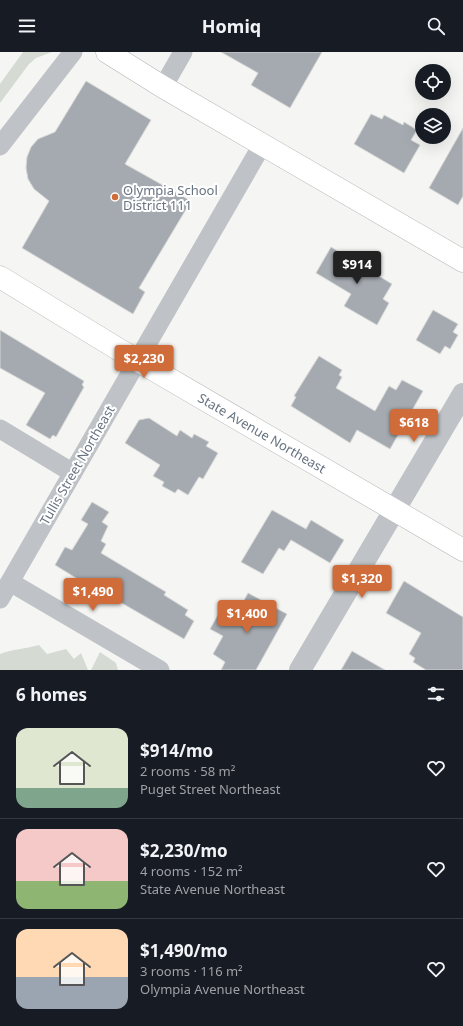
<!DOCTYPE html>
<html lang="en">
<head>
<meta charset="utf-8">
<style>
  :root { --surface:#171b24; --page:#20242c; --text:#f1f3f6; --muted:#9ea1a6; --line:#363941; --accent:#d06c39 }
  body { margin:0; font-family:"Noto Sans",sans-serif; background:var(--page); color:var(--text); height:100vh; display:flex; flex-direction:column; font-size:15px; white-space:nowrap }
  * { box-sizing:border-box; margin:0 }
  p { font-size:13px; color:var(--muted) }
  .icon { flex:none; width:22px; height:22px; fill:none; stroke:currentColor; stroke-width:2; stroke-linecap:round; stroke-linejoin:round }
  .map { position:relative; height:618px; overflow:hidden }
  .sheet { display:flex; flex-direction:column; background:var(--surface); flex:1 }
  .sheet>* { flex:none }
  .fabs { position:absolute; left:415px; top:12px; display:grid; gap:8px }
  .fabs a { display:grid; place-items:center; width:36px; height:36px; border-radius:50%; background:var(--surface); box-shadow:0 4px 16px #0002; font-size:20px }
  .price { position:absolute; translate:-50% -34px; padding:0 9px; border-radius:4px; background:var(--accent); color:#fff; font-size:13px; line-height:26px; filter:drop-shadow(0 1px 2px #0008) }
  .price::after { content:''; position:absolute; left:50%; top:24px; width:12px; height:9px; margin-left:-6px; background:inherit; clip-path:polygon(0 0,100% 0,50% 100%) }
  .price.on { background:#222; color:#fff }
  ul { padding:0; list-style:none }
  li { display:flex; align-items:center; gap:12px; height:100px; padding:0 16px }
  li+li { border-top:1px solid var(--line) }
  li span { display:grid; place-items:center; flex:none; width:112px; height:80px; border-radius:12px; color:#555 }
  li>.icon { margin-inline-start:auto }
  span .icon { width:48px; height:48px; fill:#fffc; stroke-width:1 }
  li b { font-size:17px }
  h2 { display:flex; justify-content:space-between; align-items:center; height:48px; padding:0 16px; font-size:17px }
  header { display:flex; justify-content:space-between; align-items:center; height:52px; padding:0 16px; background:var(--surface); font-size:18px; font-weight:700 }
  .map>svg:first-child { display:block }
</style>
</head>
<body>
<header><svg class="icon" aria-label="menu" viewBox="0 0 24 24"><path d="M4 6h16M4 12h16M4 18h16"/></svg>Homiq<svg class="icon" aria-label="search" viewBox="0 0 24 24"><circle cx="10" cy="10" r="6"/><path d="M15 15l6 6"/></svg></header>
<div class="map">
<svg width="463" height="618" viewBox="0 0 463 618">
  <rect width="100%" height="100%" fill="#f5f6f3"/>
  <path fill="#d5dad3" d="M23,0H52L36,6L29,12L0,51V32Z
    M39,593L47,602L66,597L74,607L81,601L88,618H0V602C13,597 25,597 39,593Z
    M100,600L116,611L118,618H91Z"/>
  <path fill="#a4aab0" stroke="#d7d7d6" d="M221,0H322L290,56L251,33L258,21Z
    M86,29L151,68L125,112L191,149L139,236L145,240L133,262L22,196L49,149L34,137L28,127L26,116L27,105L31,95L38,87L55,80Z
    M371,62L382,67L384,63L403,73L404,70L417,78L411,88L420,93L404,121L354,92Z
    M463,76V144L458,153L429,136Z
    M331,195L392,232L383,247L389,251L377,273L344,254L351,242L316,221Z
    M433,258L458,272L453,280L458,283L450,297L445,294L440,302L416,288Z
    M0,278L84,329L82,333L84,335L56,385L53,383L50,387L26,373L45,341L0,316Z
    M319,304L342,318L339,323L342,325L336,336L375,359L389,334L396,338L402,328L423,339L390,397L357,378L350,391L291,354L296,345L294,344Z
    M149,366L177,384L180,378L192,386L194,382L209,390L206,394L218,401L203,427L199,425L188,443L178,437L175,441L162,434L164,430L153,424L160,413L125,391L139,368Z
    M92,450L109,460L102,470L108,474L101,489L106,492L101,501L166,540L164,543L188,558L185,563L194,569L184,587L120,550L118,552L55,513L65,495L72,498L88,472L81,468Z
    M272,458L306,477L311,468L344,488L330,511L291,488L284,499L279,496L263,522L241,510Z
    M404,529L463,565V618H426L413,610L415,606L409,602L421,581L386,561Z
    M248,541L287,562L256,618H221L225,610L213,602L223,584L210,577L219,561L233,569Z
    M352,599L385,618H341Z"/>
  <g fill="none" stroke-linecap="round" stroke-linejoin="round">
    <defs>
      <g id="primary">
        <path d="M107,0L163,35L463,209"/>
        <path id="s1" d="M0,225L118,297L463,498"/>
      </g>
    </defs>
    <use href="#primary" stroke="#b1b4b8" stroke-width="23"/>
    <path stroke="#bfc2c6" stroke-width="19" d="M163,35L183,0
      M0,94L73,0
      M0,377L73,421
      M10,530L160,618
      M0,547L262,93"/>
    <path stroke="#bfc2c6" stroke-width="22" d="M300,618L463,342"/>
    <use href="#primary" stroke="#fff" stroke-width="22"/>
  </g>
  <circle fill="#d06c39" stroke="#fff" stroke-width="1.5" cx="115" cy="145" r="4"/>
  <g text-anchor="middle" stroke-width="4" stroke-linejoin="round" paint-order="stroke">
    <g font-size="13" fill="#687381" stroke="#fff" text-anchor="start">
      <text x="123" y="143">Olympia School<tspan x="123" dy="15">District 111</tspan></text>
    </g>
    <g font-size="13" fill="#687381" stroke="#fff">
      <text dy="5" stroke="none"><textPath href="#s1" startOffset="305">State Avenue Northeast</textPath></text>
      <text transform="translate(77 413) rotate(-60)" y="5">Tullis Street Northeast</text>
    </g>
  </g>
</svg>
<div class="fabs">
<a><svg class="icon" aria-label="locate" viewBox="0 0 24 24"><circle cx="12" cy="12" r="6"/><path d="M12 2v4M12 18v4M2 12h4M18 12h4"/></svg></a>
<a><svg class="icon" aria-label="layers" viewBox="0 0 24 24"><path d="M12 4l9 5-9 5-9-5zM3 14l9 5 9-5"/></svg></a>
</div>
<b class="price on" style="left:357px;top:233px">$914</b>
<b class="price" style="left:144px;top:327px">$2,230</b>
<b class="price" style="left:414px;top:391px">$618</b>
<b class="price" style="left:362px;top:547px">$1,320</b>
<b class="price" style="left:93px;top:560px">$1,490</b>
<b class="price" style="left:247px;top:582px">$1,400</b>
</div>
<section class="sheet">
<h2>6 homes<svg class="icon" aria-label="filters" viewBox="0 0 24 24"><path d="M4 7h16M4 17h16"/><circle cx="9" cy="7" r="2"/><circle cx="15" cy="17" r="2"/></svg></h2>
<ul>
<li><span style="background:linear-gradient(#dfe7d0 75%,#7fa58c 0)"><svg class="icon" aria-label="home" viewBox="0 0 24 24"><path d="M3 11l9-7 9 7M6 9v11h12V9"/></svg></span><div><b>$914/mo</b><p>2 rooms · 58 m²</p><p>Puget Street Northeast</p></div><svg class="icon" aria-label="heart" viewBox="0 0 24 24"><path d="M12 20l-8-8c-3-5 5-10 8-4 3-6 11-1 8 4z"/></svg></li>
<li><span style="background:linear-gradient(#f6c9c9 65%,#8fb573 0)"><svg class="icon" aria-label="home" viewBox="0 0 24 24"><path d="M3 11l9-7 9 7M6 9v11h12V9"/></svg></span><div><b>$2,230/mo</b><p>4 rooms · 152 m²</p><p>State Avenue Northeast</p></div><svg class="icon" aria-label="heart" viewBox="0 0 24 24"><path d="M12 20l-8-8c-3-5 5-10 8-4 3-6 11-1 8 4z"/></svg></li>
<li><span style="background:linear-gradient(#ffd9b3 60%,#9aa5b1 0)"><svg class="icon" aria-label="home" viewBox="0 0 24 24"><path d="M3 11l9-7 9 7M6 9v11h12V9"/></svg></span><div><b>$1,490/mo</b><p>3 rooms · 116 m²</p><p>Olympia Avenue Northeast</p></div><svg class="icon" aria-label="heart" viewBox="0 0 24 24"><path d="M12 20l-8-8c-3-5 5-10 8-4 3-6 11-1 8 4z"/></svg></li>
</ul>
</section>
</body>
</html>
